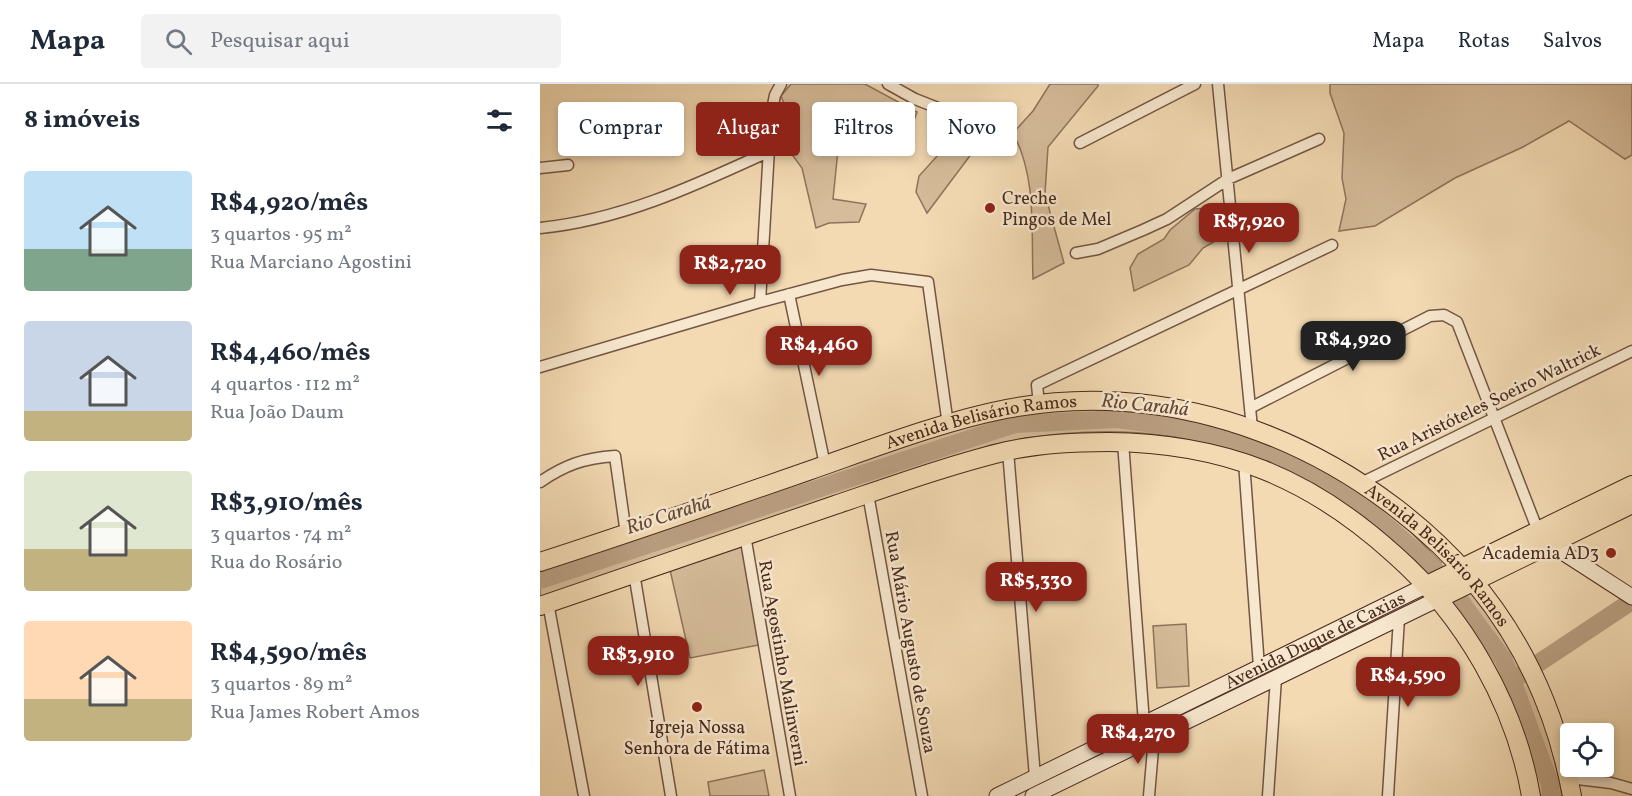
<!DOCTYPE html>
<html lang="pt">
<head>
<meta charset="utf-8">
<style>
  :root { --surface:#fff; --page:#f2f2f3; --text:#1f2937; --muted:#747a83; --line:#e0e1e3; --accent:#8f2418 }
  body { margin:0; font-family:Vollkorn,serif; background:var(--page); color:var(--text); height:100vh; display:flex; flex-direction:column; font-size:22px; white-space:nowrap }
  * { box-sizing:border-box; margin:0 }
  p { font-size:20px; color:var(--muted) }
  .icon { flex:none; width:33px; height:33px; fill:none; stroke:currentColor; stroke-width:2; stroke-linecap:round; stroke-linejoin:round }
  .map { position:relative; flex:1; overflow:hidden }
  .details { display:flex; flex-direction:column; background:var(--surface); width:540px }
  .details>* { flex:none }
  .guide { position:absolute; left:18px; top:18px; width:570px; height:54px; display:flex; gap:12px }
  .tools { position:absolute; left:1020px; top:639px; display:grid; gap:12px }
  .tools a { display:grid; place-items:center; width:54px; height:54px; border-radius:6px; background:var(--surface); box-shadow:0 3px 9px #0003; font-size:30px }
  .price { position:absolute; translate:-50% -51px; padding:0 14px; border-radius:12px; background:var(--accent); color:#fff; font-size:20px; line-height:39px; filter:drop-shadow(0 2px 3px #0008) }
  .price::after { content:''; position:absolute; left:50%; top:36px; width:18px; height:14px; margin-left:-9px; background:inherit; clip-path:polygon(0 0,100% 0,50% 100%) }
  .price.active { background:#222; color:#fff }
  ul { padding:0; list-style:none }
  li { display:flex; align-items:center; gap:18px; height:150px; padding:0 24px }
  li span { display:grid; place-items:center; flex:none; width:168px; height:120px; border-radius:6px; color:#555 }
  li>.icon { margin-inline-start:auto }
  span .icon { width:72px; height:72px; fill:#fffc; stroke-width:1 }
  li b { font-size:26px }
  h2 { display:flex; justify-content:space-between; align-items:center; height:72px; padding:0 24px; font-size:26px }
  .pill { padding:0 21px; border-radius:6px; background:var(--surface); box-shadow:0 3px 9px #0003; font-size:21px; line-height:54px }
  .pill.active { background:var(--accent); color:#fff }
  header { display:flex; align-items:center; gap:36px; box-sizing:border-box; height:84px; padding:0 30px; background:var(--surface); border-bottom:2px solid var(--line) }
  header strong { font-size:28px }
  nav { display:flex; gap:33px; margin-inline-start:auto; font-size:21px }
  .search { width:420px; height:54px; background:var(--page); display:flex; align-items:center; gap:15px; box-sizing:border-box; padding:0 21px; border-radius:6px; color:var(--muted); font-size:22px }
  main { display:flex; flex:1; min-height:0 }
  .map>svg:first-child { display:block }
</style>
</head>
<body>
<header>
<strong>Mapa</strong>
<div class="search"><svg class="icon" aria-label="search" viewBox="0 0 24 24"><circle cx="10" cy="10" r="6"/><path d="M15 15l6 6"/></svg>Pesquisar aqui</div>
<nav><a>Mapa</a><a>Rotas</a><a>Salvos</a></nav>
</header>
<main>
<section class="details">
<h2>8 imóveis<svg class="icon" aria-label="filters" viewBox="0 0 24 24"><path d="M4 7h16M4 17h16"/><circle cx="9" cy="7" r="2"/><circle cx="15" cy="17" r="2"/></svg></h2>
<ul>
<li><span style="background:linear-gradient(#bfe0f5 65%,#7fa58c 0)"><svg class="icon" aria-label="home" viewBox="0 0 24 24"><path d="M3 11l9-7 9 7M6 9v11h12V9"/></svg></span><div><b>R$4,920/mês</b><p>3 quartos · 95 m²</p><p>Rua Marciano Agostini</p></div></li>
<li><span style="background:linear-gradient(#c9d6e8 75%,#c2b280 0)"><svg class="icon" aria-label="home" viewBox="0 0 24 24"><path d="M3 11l9-7 9 7M6 9v11h12V9"/></svg></span><div><b>R$4,460/mês</b><p>4 quartos · 112 m²</p><p>Rua João Daum</p></div></li>
<li><span style="background:linear-gradient(#dfe7d0 65%,#c2b280 0)"><svg class="icon" aria-label="home" viewBox="0 0 24 24"><path d="M3 11l9-7 9 7M6 9v11h12V9"/></svg></span><div><b>R$3,910/mês</b><p>3 quartos · 74 m²</p><p>Rua do Rosário</p></div></li>
<li><span style="background:linear-gradient(#ffd9b3 65%,#c2b280 0)"><svg class="icon" aria-label="home" viewBox="0 0 24 24"><path d="M3 11l9-7 9 7M6 9v11h12V9"/></svg></span><div><b>R$4,590/mês</b><p>3 quartos · 89 m²</p><p>Rua James Robert Amos</p></div></li>
</ul>
</section>
<div class="map">
<svg width="1092" height="712" viewBox="0 0 1092 712">
  <rect width="100%" height="100%" fill="#f3dab3"/>
  <filter id="stains"><feTurbulence type="fractalNoise" baseFrequency=".00333" numOctaves="4"/><feColorMatrix values="0 0 0 0 .2 0 0 0 0 .09 0 0 0 0 .02 0 0 0 .5 -.17"/></filter>
  <radialGradient id="worn" r=".72"><stop offset=".6" stop-color="#630" stop-opacity="0"/><stop offset="1" stop-color="#630" stop-opacity=".3"/></radialGradient>
  <path fill="#d6bc9a" stroke="#8f735c" stroke-width="1.5" d="M251,0H325L377,28L361,71L335,67L298,66L293,115L326,120L319,138L289,139L276,144L262,84L236,49L250,36L241,12Z
    M510,0H558V2L508,63L505,110L524,179L493,195C491,145 497,94 473,49L493,27Z
    M790,0H1092V71L1085,75L1029,37L983,63L915,94L835,142L799,147L806,115L802,94L804,49L790,9Z
    M441,20L456,37L387,129L376,108L379,92L399,70L402,59L418,31Z
    M680,123L682,153L663,164L649,181L594,207L590,184L598,170L624,155L630,146L655,125Z
    M533,324L635,330L729,357L832,415L868,445L901,479L883,486C766,362 615,325 451,361L0,513V484L440,337Z
    M205,451L224,560L150,574L128,477Z
    M934,508C948,530 966,553 978,577C1000,620 1014,665 1022,712H996L933,550L916,520L918,513Z
    M646,540L649,602L617,604L613,542Z
    M224,686L229,712H170L168,698Z"/>
  <g fill="none" stroke-linecap="round" stroke-linejoin="round">
    <path stroke="#b99e80" stroke-width="18" d="M0,496L475,340L577,335L636,343L695,357L749,379L817,416L887,477L908,500L963,575L972,596L1010,700L1011,712
      M979,592L1092,517"/>
    <defs>
      <path id="minor" d="M348,0L375,15L403,26
        M678,0L712,344
        M540,59L655,0
        M0,84L28,81
        M0,144C82,136 156,101 230,67
        M536,169L558,165L603,146L627,135L688,95L779,55
        M249,210L285,381
        M220,218L231,31L235,11L241,0
        M0,283L220,218L302,196L331,191L388,198L408,341
        M499,320L497,301L792,161
        M710,324L890,232L904,231L917,238L998,447
        M583,358L604,639
        M468,367L495,693
        M704,378L719,583
        M0,398C25,381 44,374 75,372L86,450
        M821,399L1092,267
        M328,410L382,712
        M205,451L250,712
        M94,489L131,712
        M8,519L44,712
        M1029,694L1071,699L1092,705
        M609,712L614,653
        M728,712L736,594
        M848,712L859,534"/>
      <g id="secondary">
        <path d="M1010,460L1092,513"/>
        <path id="s1" d="M457,712L887,501"/>
        <path d="M493,712L898,515"/>
      </g>
      <g id="primary">
        <path id="s2" d="M0,478C90,449 179,418 268,387C331,365 400,338 466,325C605,298 745,339 856,424C952,497 1010,593 1032,712"/>
        <path d="M887,501L1092,401"/>
        <path d="M898,515L1092,420"/>
        <path d="M0,522C98,488 196,454 295,421C351,402 409,381 467,367C499,360 534,358 568,358C684,359 769,393 855,471C924,532 975,620 991,712"/>
      </g>
    </defs>
    <use href="#minor" stroke="#735643" stroke-width="13"/>
    <use href="#secondary" stroke="#482a1e" stroke-width="17"/>
    <use href="#primary" stroke="#482a1e" stroke-width="20"/>
    <use href="#minor" stroke="#f7e7ce" stroke-width="10"/>
    <use href="#secondary" stroke="#f7e7ce" stroke-width="15"/>
    <use href="#primary" stroke="#f3dab3" stroke-width="18"/>
  </g>
  <g fill="#8f2418" stroke="#f7e7ce" stroke-width="2">
    <circle cx="450" cy="124" r="6"/>
    <circle cx="1071" cy="469" r="6"/>
    <circle cx="157" cy="623" r="6"/>
  </g>
  <g text-anchor="middle" stroke-width="5" stroke-linejoin="round" paint-order="stroke">
    <g font-size="18" fill="#482a1e" stroke="#f7e7ce" text-anchor="start">
      <text x="462" y="120">Creche<tspan x="462" dy="21">Pingos de Mel</tspan></text>
      <text x="1059" y="475" text-anchor="end">Academia AD3</text>
      <text x="157" y="649" text-anchor="middle">Igreja Nossa<tspan x="157" dy="21">Senhora de Fátima</tspan></text>
    </g>
    <g font-size="18" fill="#482a1e" stroke="#f7e7ce">
      <text transform="translate(949 318) rotate(-26)" y="6">Rua Aristóteles Soeiro Waltrick</text>
      <text dy="6" stroke="none"><textPath href="#s2" startOffset="464">Avenida Belisário Ramos</textPath></text>
      <text dy="6" stroke="none"><textPath href="#s2" startOffset="968">Avenida Belisário Ramos</textPath></text>
      <text dy="6" stroke="none"><textPath href="#s1" startOffset="354">Avenida Duque de Caxias</textPath></text>
      <text transform="translate(371 558) rotate(80)" y="6">Rua Mário Augusto de Souza</text>
      <text transform="translate(243 579) rotate(80)" y="6">Rua Agostinho Malinverni</text>
    </g>
    <g font-size="20" font-style="italic" fill="#644736" stroke="#f7e7ce">
      <text transform="translate(605 320) rotate(6)" y="7">Rio Carahá</text>
      <text transform="translate(128 430) rotate(-18)" y="7">Rio Carahá</text>
    </g>
  </g>
  <rect width="100%" height="100%" filter="url(#stains)"/>
  <rect width="100%" height="100%" fill="url(#worn)"/>
</svg>
<div class="tools">
<a><svg class="icon" aria-label="locate" viewBox="0 0 24 24"><circle cx="12" cy="12" r="6"/><path d="M12 2v4M12 18v4M2 12h4M18 12h4"/></svg></a>
</div>
<b class="price" style="left:709px;top:170px">R$7,920</b>
<b class="price" style="left:190px;top:212px">R$2,720</b>
<b class="price active" style="left:813px;top:288px">R$4,920</b>
<b class="price" style="left:279px;top:293px">R$4,460</b>
<b class="price" style="left:496px;top:529px">R$5,330</b>
<b class="price" style="left:98px;top:603px">R$3,910</b>
<b class="price" style="left:868px;top:624px">R$4,590</b>
<b class="price" style="left:598px;top:681px">R$4,270</b>
<div class="guide">
<a class="pill">Comprar</a>
<a class="pill active">Alugar</a>
<a class="pill">Filtros</a>
<a class="pill">Novo</a>
</div>
</div>
</main>
</body>
</html>
